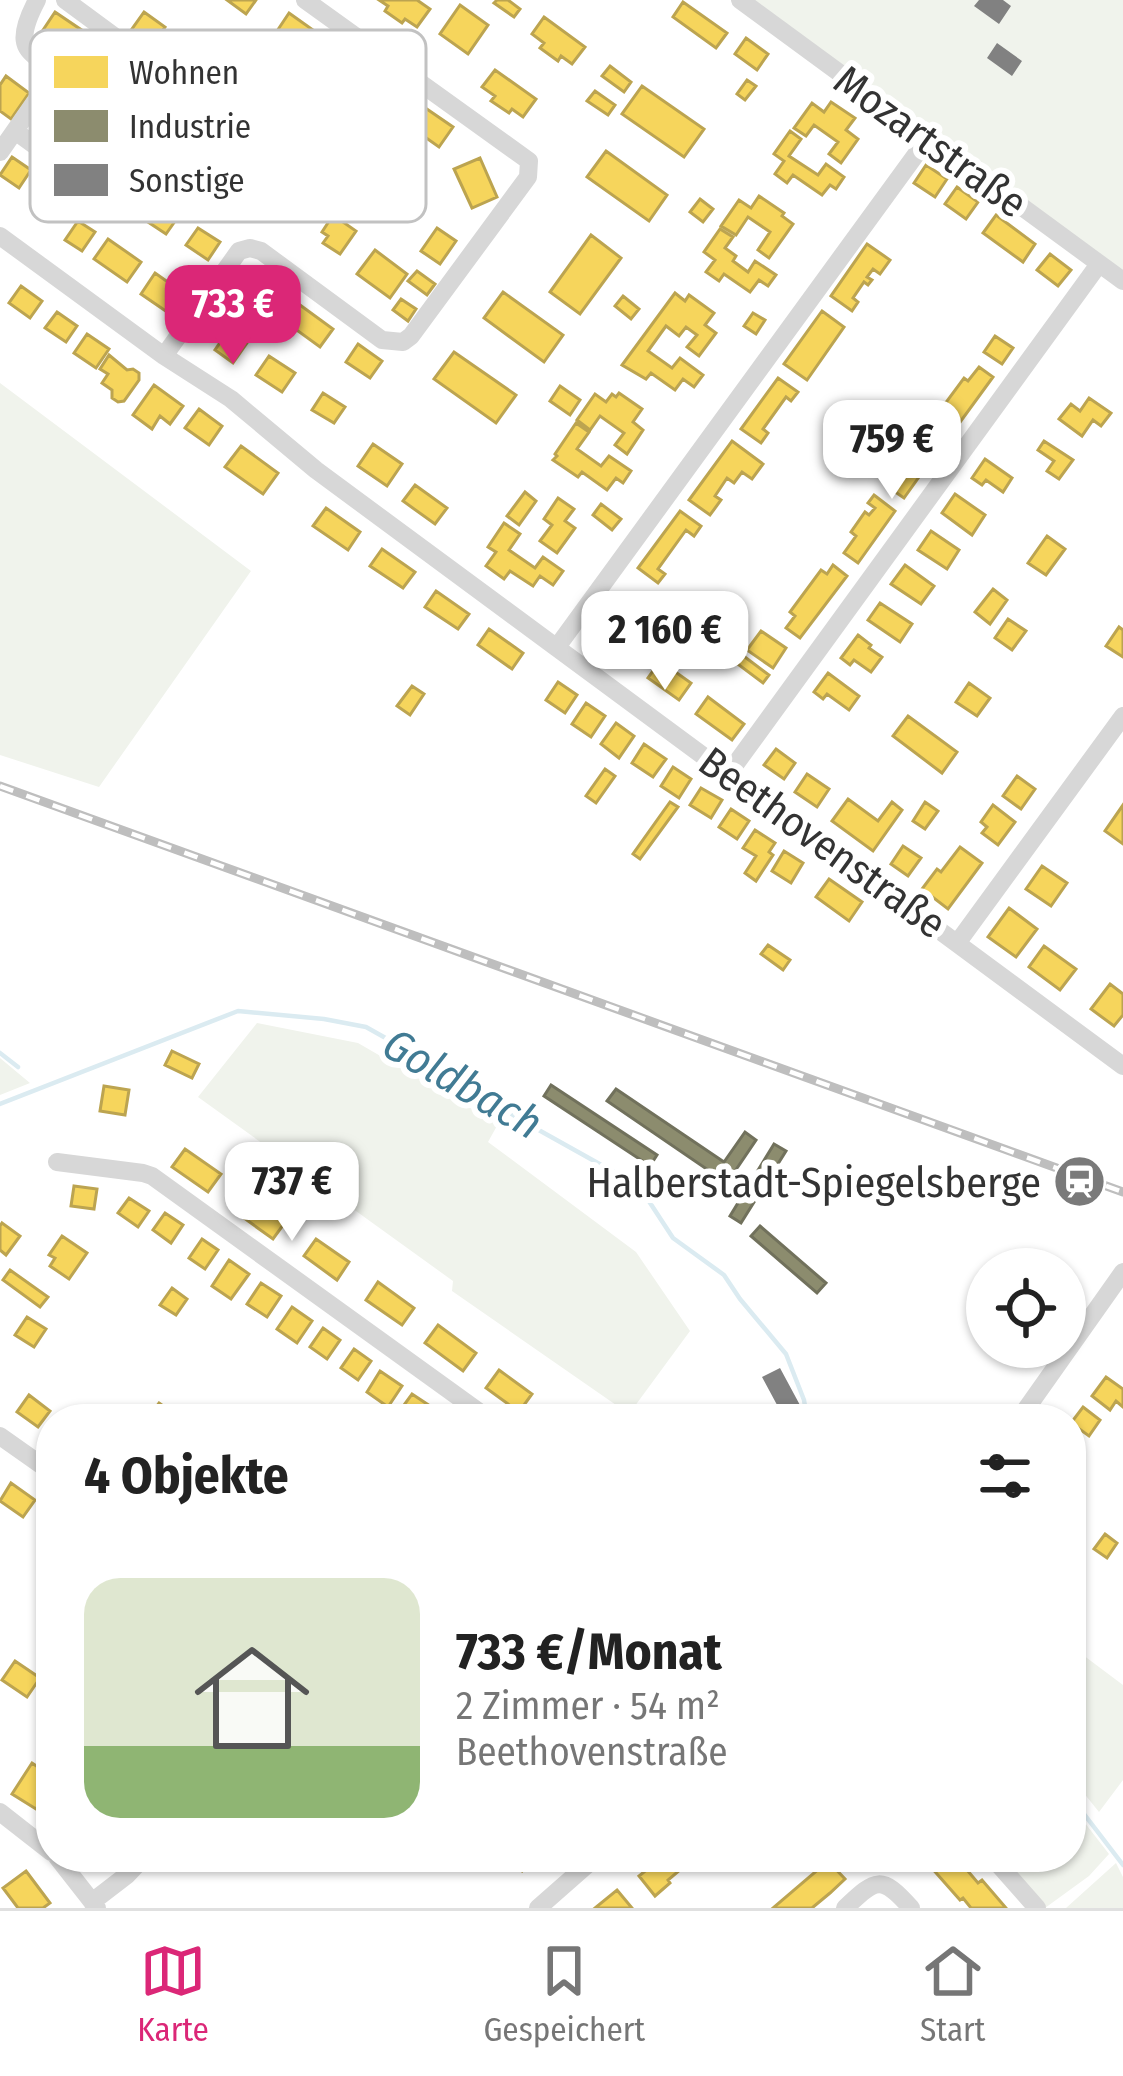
<!DOCTYPE html>
<html lang="de">
<head>
<meta charset="utf-8">
<style>
  :root { --surface:#fff; --page:#f2f2f2; --text:#222; --muted:#767676; --line:#e0e0e0; --accent:#db2777 }
  body { margin:0; font-family:"Fira Sans Condensed",sans-serif; background:var(--page); color:var(--text); height:100vh; display:flex; flex-direction:column; font-size:45px; white-space:nowrap }
  * { box-sizing:border-box; margin:0 }
  p { font-size:39px; color:var(--muted) }
  .icon { flex:none; width:66px; height:66px; fill:none; stroke:currentColor; stroke-width:2; stroke-linecap:round; stroke-linejoin:round }
  .map { position:relative; flex:1; overflow:hidden }
  .sheet { position:absolute; left:36px; top:1404px; width:1050px; height:468px; display:flex; flex-direction:column; background:var(--surface); border-radius:48px; box-shadow:0 3px 9px #0004 }
  .sheet>* { flex:none }
  .buttons { position:absolute; left:966px; top:1248px; display:grid; gap:24px }
  .buttons a { display:grid; place-items:center; width:120px; height:120px; border-radius:50%; background:var(--surface); box-shadow:0 3px 9px #0004; font-size:60px }
  .price { position:absolute; translate:-50% -102px; padding:0 27px; border-radius:24px; background:#fff; color:#222; font-size:39px; line-height:78px; filter:drop-shadow(0 3px 6px #0008) }
  .price::after { content:''; position:absolute; left:50%; top:72px; width:36px; height:27px; margin-left:-18px; background:inherit; clip-path:polygon(0 0,100% 0,50% 100%) }
  .price.selected { background:var(--accent); color:#fff }
  ul { padding:0; list-style:none }
  li { display:flex; align-items:center; gap:36px; height:300px; padding:0 48px }
  li+li { border-top:3px solid var(--line) }
  li span { display:grid; place-items:center; flex:none; width:336px; height:240px; border-radius:36px; color:#555 }
  li>.icon { margin-inline-start:auto }
  span .icon { width:144px; height:144px; fill:#fffc; stroke-width:1 }
  li b { font-size:51px }
  h2 { display:flex; justify-content:space-between; align-items:center; height:144px; padding:0 48px; font-size:51px }
  .tabs { display:flex; justify-content:space-around; align-items:center; height:168px; border-top:3px solid var(--line); background:var(--surface); font-size:33px; color:var(--muted) }
  .tabs a { display:grid; justify-items:center; gap:6px }
  .tabs .selected { color:var(--accent) }
  .map>svg:first-child { display:block }
</style>
</head>
<body>
<div class="map">
<svg width="1123" height="1908" viewBox="0 0 1123 1908">
  <rect width="100%" height="100%" fill="#fff"/>
  <path fill="#f0f3ec" d="M754,0H1123V272Z
    M0,383L251,571L99,787L0,755Z
    M257,1023L358,1043L498,1124L488,1142L636,1252L690,1331L629,1414L452,1291L453,1281L198,1097Z
    M0,1058L30,1083L0,1095Z
    M1071,1646L1123,1685V1780L1099,1812L1071,1777Z
    M1071,1805L1109,1854L1089,1876L1045,1908L1001,1857H1071Z
    M1116,1863L1123,1877V1908H1066Z"/>
  <path fill="#f6d55c" stroke="#bca450" stroke-width="3" d="M227,0H256L246,14Z
    M379,0H417L430,9L417,27L405,19L402,23L385,11L388,6Z
    M497,0H508L520,9L514,17L494,3Z
    M683,2L727,33L716,48L673,17Z
    M460,5L488,25L468,54L440,34Z
    M55,12L86,33L71,54L41,33Z
    M144,12L165,27L153,44L132,29Z
    M289,13L313,30L300,47L277,31Z
    M544,17L585,47L572,64L561,56L558,61L540,48L544,43L532,34Z
    M746,38L768,54L757,70L735,54Z
    M610,66L631,82L624,92L602,76Z
    M495,70L536,99L523,117L512,109L509,113L491,101L495,96L482,87Z
    M6,76L29,93L11,119L0,111V85Z
    M747,80L756,86L745,100L737,94Z
    M642,86L704,129L684,157L622,114Z
    M595,91L615,105L608,115L587,101Z
    M831,102L855,118L846,130L858,139L841,163L829,154L838,142L814,125L806,136L794,128L812,103L824,112Z
    M421,105L453,127L439,147L408,125Z
    M790,131L801,139L789,156L818,175L826,164L844,177L836,189L830,185L822,195L793,175L787,183L775,174L784,161L774,154Z
    M606,151L667,195L649,221L587,177Z
    M12,157L31,170L19,188L0,175Z
    M480,158L497,197L472,208L454,169Z
    M926,165L947,179L935,197L914,183Z
    M957,187L978,202L966,219L945,204Z
    M759,196L784,213L782,216L793,224L769,258L758,250L770,232L748,217L736,235L721,226L739,200L751,208Z
    M700,199L713,209L703,222L690,212Z
    M157,203L178,217L166,234L145,220Z
    M333,215L356,231L340,254L323,243L328,236L322,232Z
    M996,215L1035,244L1023,262L983,233Z
    M78,221L95,232L82,251L65,240Z
    M198,228L220,242L208,260L186,245Z
    M437,228L456,241L440,264L421,251Z
    M720,229L733,237L725,248L736,256L733,261L748,272L755,261L776,275L768,286L759,280L750,292L724,274L719,281L706,272L715,260L704,252Z
    M591,235L621,258L580,314L550,292Z
    M108,239L141,262L127,282L94,259Z
    M867,244L890,260L880,274L873,269L867,277L872,280L868,285L864,282L853,298L858,302L852,311L831,296Z
    M375,250L407,274L390,298L357,274Z
    M1050,254L1071,270L1058,286L1037,270Z
    M417,271L435,284L427,295L408,281Z
    M155,273L185,294L170,314L141,294Z
    M262,274L283,289L270,308L248,293Z
    M21,286L42,301L30,318L9,303Z
    M503,292L563,335L544,362L484,318Z
    M675,293L685,301L689,295L714,313L705,325L716,333L699,356L687,347L697,335L686,327L679,336L666,326L648,351L672,368L680,358L703,375L694,387L683,379L675,390L651,373L646,379L622,365Z
    M623,296L639,309L631,319L615,306Z
    M401,299L416,309L408,321L393,310Z
    M300,305L333,329L320,347L287,323Z
    M822,311L844,327L807,380L784,364Z
    M57,312L77,326L66,342L45,328Z
    M753,313L765,320L756,334L744,326Z
    M228,331L247,343L233,363L215,350Z
    M87,334L109,349L96,368L74,353Z
    M995,336L1013,348L1002,364L984,352Z
    M358,344L382,361L370,378L346,362Z
    M454,352L516,395L496,423L434,379Z
    M109,355L127,370L133,369L139,373V380L124,401L118,402L112,398V390L102,383L108,374L100,369Z
    M269,356L295,373L282,392L256,375Z
    M979,367L993,377L950,436L936,426L948,409L944,405L964,378L968,381Z
    M778,378L798,392L791,401L786,397L763,429L768,433L761,443L741,429Z
    M154,385L183,406L170,424L160,416L152,429L133,415Z
    M560,386L580,400L570,415L550,401Z
    M323,393L345,407L334,423L312,410Z
    M619,393L642,409L633,422L643,430L627,454L615,445L624,433L600,416L590,430L577,420L595,394L606,402L612,394L616,397Z
    M1089,398L1111,413L1101,426L1093,420L1082,436L1059,419L1071,404L1080,411Z
    M199,409L222,426L209,445L185,428Z
    M576,423L589,432L577,449L601,466L609,456L631,471L623,483L616,478L607,490L582,472L578,477L553,460L557,456L555,454Z
    M928,436L941,446L904,498L891,489L903,471L899,467L912,449L916,453Z
    M732,441L763,464L752,479L742,472L734,483L727,478L715,496L721,500L710,515L689,500Z
    M1044,441L1073,460L1059,479L1047,471L1054,461L1038,450Z
    M373,444L402,464L387,486L358,466Z
    M241,446L278,473L263,494L225,467Z
    M985,459L1012,478L1003,492L986,480L982,485L972,478Z
    M415,485L447,508L435,524L403,501Z
    M525,492L536,501L519,525L507,516Z
    M955,494L985,515L972,535L942,513Z
    M874,495L895,511L858,563L844,553L856,536L851,532L865,512L869,515L875,508L868,503Z
    M558,498L574,509L565,521L575,528L557,553L540,541L552,525L544,519Z
    M601,504L621,519L612,530L593,515Z
    M326,508L360,532L348,550L313,526Z
    M680,511L701,526L694,536L686,530L658,569L665,574L658,583L638,568Z
    M504,523L520,534L509,550L535,568L543,557L563,571L553,585L540,576L533,586L510,571L504,579L486,566L496,552L488,547Z
    M931,531L959,550L947,569L918,550Z
    M1047,536L1065,549L1046,575L1028,563Z
    M382,549L415,572L403,588L370,566Z
    M833,565L847,576L800,638L786,628L795,616L790,612L821,570L827,574Z
    M905,565L934,586L921,604L891,584Z
    M993,589L1007,600L990,624L975,612Z
    M436,591L469,614L458,629L425,607Z
    M880,603L912,624L900,642L868,620Z
    M1008,619L1026,631L1012,650L995,638Z
    M608,622L640,646L629,662L597,638Z
    M1119,627L1123,630V657L1106,646Z
    M489,629L523,653L512,669L478,645Z
    M761,631L786,648L773,668L747,650Z
    M858,635L871,645L869,648L882,657L871,672L854,660L850,665L841,658Z
    M729,645L769,675L763,683L723,653Z
    M660,661L691,683L679,700L648,678Z
    M828,673L859,696L849,710L827,694L823,699L814,692Z
    M558,682L577,695L565,713L546,700Z
    M969,683L990,698L977,716L956,702Z
    M412,686L424,694L410,715L397,706Z
    M708,697L744,724L732,740L696,714Z
    M586,703L605,716L591,737L572,724Z
    M908,716L957,752L942,773L893,736Z
    M616,723L634,736L619,758L601,744Z
    M644,744L666,759L653,777L632,763Z
    M776,749L795,763L784,779L764,765Z
    M673,767L691,779L679,798L661,786Z
    M605,769L615,776L596,803L586,796Z
    M807,774L829,789L817,807L795,792Z
    M1017,776L1035,789L1021,809L1003,796Z
    M701,788L722,800L711,818L690,805Z
    M848,799L878,821L892,802L902,810L873,851L832,821Z
    M670,802L678,807L640,859L633,854Z
    M925,802L938,811L925,829L913,821Z
    M993,805L1015,822L998,845L982,833L987,827L981,822Z
    M1123,805V844L1105,831Z
    M731,809L749,821L737,839L719,827Z
    M755,830L775,843L769,852L773,855L756,881L745,873L756,856L743,848Z
    M903,846L921,858L908,876L891,864Z
    M960,847L982,863L948,909L922,889L937,869L941,872Z
    M784,851L803,863L791,883L772,871Z
    M1042,866L1067,883L1051,906L1026,889Z
    M829,879L862,902L849,921L816,897Z
    M1009,908L1037,929L1016,957L988,937Z
    M768,945L790,960L783,970L761,954Z
    M1044,946L1076,969L1060,990L1029,967Z
    M1110,984L1123,994V1015L1114,1026L1091,1009Z
    M172,1051L199,1064L192,1078L165,1065Z
    M104,1086L129,1090L125,1115L100,1111Z
    M185,1149L221,1174L208,1192L172,1167Z
    M74,1186L97,1189L94,1209L71,1206Z
    M250,1196L286,1221L273,1239L237,1213Z
    M129,1198L149,1211L138,1227L118,1213Z
    M165,1213L183,1225L171,1243L153,1230Z
    M2,1223L20,1236L6,1255L0,1250V1226Z
    M62,1236L87,1253L69,1279L50,1266L55,1258L49,1255Z
    M202,1239L218,1250L205,1269L189,1258Z
    M316,1239L349,1262L337,1280L304,1256Z
    M229,1260L249,1274L231,1299L212,1286Z
    M10,1270L48,1297L40,1307L3,1280Z
    M378,1282L414,1308L402,1325L366,1300Z
    M261,1283L281,1296L267,1317L247,1304Z
    M172,1288L187,1299L176,1315L160,1305Z
    M292,1307L312,1321L297,1343L277,1329Z
    M27,1317L46,1329L34,1347L15,1335Z
    M438,1325L476,1353L463,1371L425,1343Z
    M323,1328L340,1340L327,1359L310,1347Z
    M354,1349L371,1361L358,1380L341,1368Z
    M499,1370L532,1394L519,1412L486,1388Z
    M380,1371L402,1386L388,1407L367,1392Z
    M1106,1377L1123,1389V1407L1116,1401L1110,1410L1092,1396Z
    M412,1394L430,1406L421,1419H400L396,1416Z
    M29,1395L50,1411L38,1427L17,1412Z
    M159,1403L180,1418L179,1419L148,1418Z
    M1083,1407L1100,1420L1089,1436L1071,1423Z
    M1071,1455L1083,1463L1071,1479Z
    M11,1483L35,1500L23,1517L0,1501Z
    M50,1510L51,1511V1535L39,1526Z
    M1105,1534L1117,1543L1107,1558L1094,1549Z
    M15,1661L40,1678L27,1697L2,1680Z
    M32,1763L51,1776V1786L36,1809L12,1794Z
    M502,1857H532L522,1871Z
    M671,1857H691L693,1859L668,1880L670,1883L655,1896L639,1876L655,1863L659,1867Z
    M922,1857H956L978,1883L982,1880L1006,1908H971L963,1898L960,1900Z
    M828,1861L845,1879L830,1893L812,1908H773Z
    M26,1871L50,1903L43,1908H18L3,1888Z
    M617,1890L632,1908H595Z"/>
  <path fill="#8c8c6e" stroke="#71715c" stroke-width="3" d="M551,1085L657,1155L650,1166L544,1096Z
    M616,1089L724,1162L745,1132L756,1140L727,1183L607,1101Z
    M774,1144L786,1151L741,1223L730,1216Z
    M760,1226L826,1283L817,1293L751,1236Z"/>
  <g fill="none" stroke-linecap="round" stroke-linejoin="round">
    <path stroke="#dbebf1" stroke-width="4.5" d="M0,1053L18,1067
      M0,1104L238,1011L324,1019L366,1027L462,1081L519,1119L639,1186L673,1238L724,1275L740,1299L786,1354L804,1400L807,1419
      M1071,1797L1123,1865"/>
  </g>
  <path fill="#818181" d="M979,0H1003L1011,6L999,24L974,6Z
    M997,43L1022,61L1012,76L987,58Z
    M780,1368L801,1407L783,1416L762,1377Z"/>
  <g fill="none" stroke-linecap="round" stroke-linejoin="round">
    <path stroke="#d7d7d7" stroke-width="18" d="M65,0L160,70
      M740,0L1123,281
      M15,131L104,196
      M0,152L44,89C58,43 0,70 37,0
      M0,236L164,356L231,399L316,470L1123,1066
      M164,356L239,251L250,248L261,251L382,340L403,342L411,336L528,177L529,161L305,0
      M557,647L928,138
      M729,773L1099,264
      M958,942L1123,716
      M57,1162L143,1173L152,1176L489,1419
      M1019,1419L1123,1272
      M0,1436L51,1472
      M0,1812L51,1852
      M57,1857L97,1908
      M992,1857L1037,1908
      M92,1902L127,1875L144,1857
      M538,1908L596,1857
      M845,1908C876,1879 881,1874 911,1908"/>
    <defs>
      <path id="rail" d="M0,786L1123,1192"/>
    </defs>
    <use href="#rail" stroke="#bebebe" stroke-width="9"/>
    <use href="#rail" stroke="#fff" stroke-width="4.5" stroke-dasharray="14" stroke-linecap="butt"/>
  </g>
  <defs>
    <symbol id="station-disc" viewBox="-11 -11 22 22"><circle r="9.5" fill="#7a7a7a" stroke="#fff"/><path d="M-3-6H3Q5-6 5-4V2Q5 4 3 4L4.5 6H3L1.5 4h-3L-3 6H-4.5L-3 4Q-5 4-5 2V-4Q-5-6-3-6ZM-3.5-4v3h7v-3ZM-3.5 1v1.5H-2V1ZM2 1v1.5H3.5V1Z" fill="#fff"/></symbol>
  </defs>
  <g fill-rule="evenodd">
    <use href="#station-disc" x="1050" y="1152" width="59" height="59"/>
  </g>
  <g text-anchor="middle" stroke-width="12" stroke-linejoin="round" paint-order="stroke">
    <g font-size="42" fill="#333" stroke="#fff">
      <text transform="translate(931 141) rotate(36)" y="15">Mozartstraße</text>
      <text transform="translate(823 842) rotate(36)" y="15">Beethovenstraße</text>
    </g>
    <g font-size="42" fill="#333" stroke="#fff" text-anchor="end">
      <text x="1041" y="1197">Halberstadt-Spiegelsberge</text>
    </g>
    <g font-size="45" font-style="italic" fill="#417b94" stroke="#fff">
      <text transform="translate(463 1083) rotate(30)" y="16">Goldbach</text>
    </g>
  </g>
  <rect x="30" y="30" width="396" height="192" rx="18" fill="#fff" stroke="#c2c2c2" stroke-width="3"/>
  <rect x="54" y="56" width="54" height="32" fill="#f6d55c"/>
  <rect x="54" y="110" width="54" height="32" fill="#8c8c6e"/>
  <rect x="54" y="164" width="54" height="32" fill="#818181"/>
  <g font-size="33" fill="#333">
    <text x="129" y="84">Wohnen</text>
    <text x="129" y="138">Industrie</text>
    <text x="129" y="192">Sonstige</text>
  </g>
</svg>
<div class="buttons">
<a><svg class="icon" aria-label="locate" viewBox="0 0 24 24"><circle cx="12" cy="12" r="6"/><path d="M12 2v4M12 18v4M2 12h4M18 12h4"/></svg></a>
</div>
<b class="price selected" style="left:233px;top:367px">733 €</b>
<b class="price" style="left:892px;top:502px">759 €</b>
<b class="price" style="left:665px;top:693px">2 160 €</b>
<b class="price" style="left:292px;top:1244px">737 €</b>
<section class="sheet">
<h2>4 Objekte<svg class="icon" aria-label="filters" viewBox="0 0 24 24"><path d="M4 7h16M4 17h16"/><circle cx="9" cy="7" r="2"/><circle cx="15" cy="17" r="2"/></svg></h2>
<ul>
<li><span style="background:linear-gradient(#dfe7d0 70%,#8fb573 0)"><svg class="icon" aria-label="home" viewBox="0 0 24 24"><path d="M3 11l9-7 9 7M6 9v11h12V9"/></svg></span><div><b>733 €/Monat</b><p>2 Zimmer · 54 m²</p><p>Beethovenstraße</p></div></li>
</ul>
</section>
</div>
<nav class="tabs">
<a class="selected"><svg class="icon" aria-label="map" viewBox="0 0 24 24"><path d="M3 6l6-2 6 2 6-2v14l-6 2-6-2-6 2zM9 4v14M15 6v14"/></svg>Karte</a>
<a><svg class="icon" aria-label="saved" viewBox="0 0 24 24"><path d="M7 4h10v16l-5-4-5 4z"/></svg>Gespeichert</a>
<a><svg class="icon" aria-label="home" viewBox="0 0 24 24"><path d="M3 11l9-7 9 7M6 9v11h12V9"/></svg>Start</a>
</nav>
</body>
</html>
